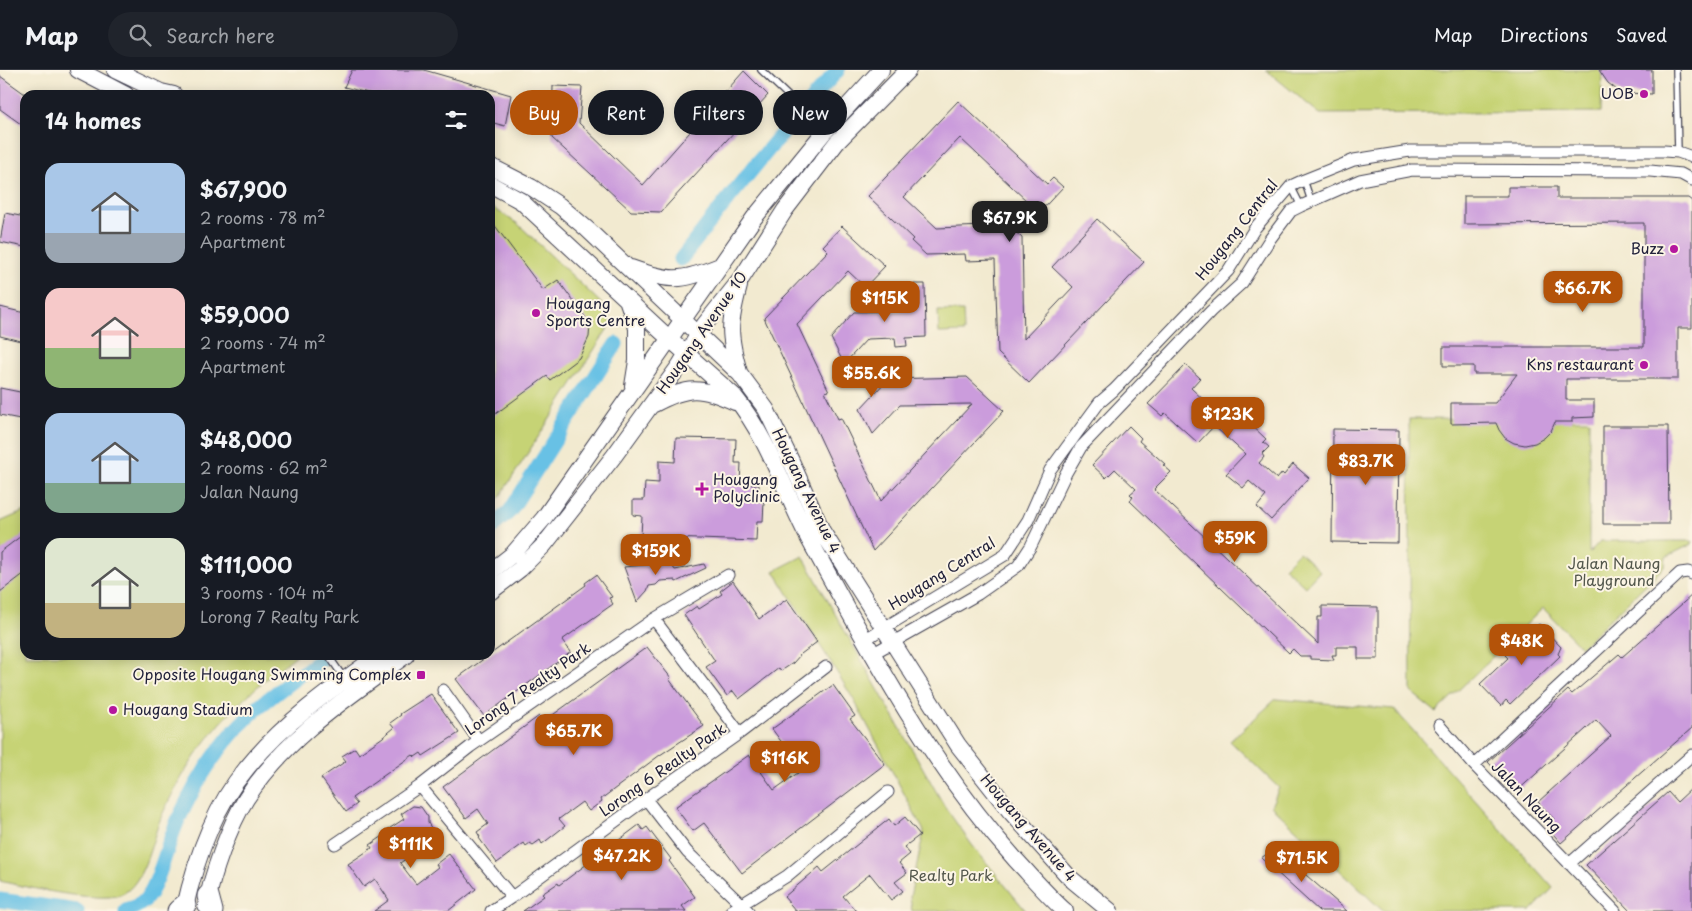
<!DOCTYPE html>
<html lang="en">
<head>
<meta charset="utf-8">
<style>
  :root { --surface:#171b24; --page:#20242c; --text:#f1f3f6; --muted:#9ea1a6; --line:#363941; --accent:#b45309 }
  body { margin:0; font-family:"Playpen Sans",sans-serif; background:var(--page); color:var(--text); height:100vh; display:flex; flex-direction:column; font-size:19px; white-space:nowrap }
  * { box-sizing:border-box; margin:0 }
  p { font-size:16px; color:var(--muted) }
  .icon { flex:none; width:28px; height:28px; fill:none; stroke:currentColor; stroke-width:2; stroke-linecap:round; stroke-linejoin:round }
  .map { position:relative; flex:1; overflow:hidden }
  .drawer { position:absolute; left:20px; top:20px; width:475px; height:570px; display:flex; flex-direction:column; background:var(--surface); border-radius:15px; box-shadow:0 2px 12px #0003 }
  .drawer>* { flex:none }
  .banner { position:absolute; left:510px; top:20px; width:475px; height:45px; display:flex; gap:10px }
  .price { position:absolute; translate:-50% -42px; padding:0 11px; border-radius:10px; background:var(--accent); color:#fff; font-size:16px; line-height:32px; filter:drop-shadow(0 1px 2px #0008) }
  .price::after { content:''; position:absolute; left:50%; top:30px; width:15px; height:11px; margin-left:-8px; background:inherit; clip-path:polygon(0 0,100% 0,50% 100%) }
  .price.selected { background:#222; color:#fff }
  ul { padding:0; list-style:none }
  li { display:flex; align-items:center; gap:15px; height:125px; padding:0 25px }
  li span { display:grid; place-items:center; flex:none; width:140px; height:100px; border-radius:15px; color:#555 }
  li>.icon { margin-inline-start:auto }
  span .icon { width:60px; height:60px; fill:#fffc; stroke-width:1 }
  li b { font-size:21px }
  h2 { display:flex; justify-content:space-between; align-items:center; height:60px; padding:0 25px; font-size:21px }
  .tag { padding:0 18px; border-radius:22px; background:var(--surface); box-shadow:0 2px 12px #0003; font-size:18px; line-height:45px }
  .tag.selected { background:var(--accent); color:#fff }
  header { display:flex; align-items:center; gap:30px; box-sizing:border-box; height:70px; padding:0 25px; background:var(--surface); border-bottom:1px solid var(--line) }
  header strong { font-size:24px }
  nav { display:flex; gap:28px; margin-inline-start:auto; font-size:18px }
  .search { width:350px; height:45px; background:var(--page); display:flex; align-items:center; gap:12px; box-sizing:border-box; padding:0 18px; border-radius:28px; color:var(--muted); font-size:19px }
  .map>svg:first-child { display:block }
</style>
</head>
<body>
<header>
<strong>Map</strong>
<div class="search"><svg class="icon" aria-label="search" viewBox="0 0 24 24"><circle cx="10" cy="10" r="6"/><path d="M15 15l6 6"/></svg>Search here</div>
<nav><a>Map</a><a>Directions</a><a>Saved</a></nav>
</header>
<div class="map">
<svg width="1692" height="841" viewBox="0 0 1692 841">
  <rect width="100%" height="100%" fill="#fcf5e5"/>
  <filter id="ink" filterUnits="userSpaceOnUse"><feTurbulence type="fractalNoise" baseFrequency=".02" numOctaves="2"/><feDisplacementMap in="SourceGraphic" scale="10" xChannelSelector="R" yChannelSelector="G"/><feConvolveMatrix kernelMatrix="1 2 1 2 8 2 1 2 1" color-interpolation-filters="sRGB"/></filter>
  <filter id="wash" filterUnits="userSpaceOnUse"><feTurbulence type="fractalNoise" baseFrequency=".0096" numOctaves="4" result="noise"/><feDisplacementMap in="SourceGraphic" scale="20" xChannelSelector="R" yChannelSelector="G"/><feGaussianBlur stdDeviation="1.12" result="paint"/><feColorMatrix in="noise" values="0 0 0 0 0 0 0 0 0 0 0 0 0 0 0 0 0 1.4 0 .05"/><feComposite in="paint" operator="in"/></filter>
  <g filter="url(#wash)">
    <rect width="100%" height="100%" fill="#f2ead0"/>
    <path fill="#c6d374" stroke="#747a58" d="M1266,0H1602L1601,42L1320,44Z
      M490,136L518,154L604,236L612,252L499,428L490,437Z
      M938,241H963L964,262L939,263Z
      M1409,349L1589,350V483L1600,471H1692V474L1666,487L1665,496L1581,577L1543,538L1436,642L1411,622Z
      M25,441V585H297C236,630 195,674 163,743C152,765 146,815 120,825C98,833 25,817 0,811V452Z
      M1299,482L1320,501L1305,517L1284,497Z
      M803,486L838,549L945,737L972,775L1026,841H912L910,827L924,761L854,630L774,501Z
      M1276,629L1394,639L1553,818L1531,841H1383L1271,736L1279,718L1230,671Z"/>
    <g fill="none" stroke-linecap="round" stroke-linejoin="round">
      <path stroke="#68c1e5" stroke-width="15" d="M681,189C731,124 783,60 838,0
        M490,459L510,441L616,274
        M0,830L77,841
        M126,841C133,838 140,835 145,830C159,816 169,766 180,746C195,714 216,680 241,654C266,628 298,607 327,585"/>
    </g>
    <g id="blocks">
      <path fill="#cb9cdc" d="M352,0H424L511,25L505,56L490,52V25H377L344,17Z
        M1599,0H1652V24L1621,23L1608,13Z
        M744,1L768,25L661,142L631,141L552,68L553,16L582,17L579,53L643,115Z
        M0,6L25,24V57L0,39Z
        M958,31L1047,114L1053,108L1063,117L1037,145L1026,135L1028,132L960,68L904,127L937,158L1008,155L1022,168L1024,269L1073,217L1052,197L1097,149L1144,192L1029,313L998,283L995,190L966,191L965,184L926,185L911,171L913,169L868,126Z
        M1508,117H1557V128H1688L1692,131V258H1678V309H1566V330H1594V347L1572,348V352H1555L1551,361L1544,368L1535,373L1525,375L1514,373L1505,368L1499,360L1496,353L1451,354V333H1495L1517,304H1474V296H1443V277H1644V153L1464,154V126H1508Z
        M5,143L25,147V177L0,172Z
        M490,149L543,220L558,210L590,254L589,267L579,288L550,310L547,306L490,348Z
        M842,156L885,196L865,217L848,201L797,254L829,321L825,322L838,349L841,348L881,431L972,334L900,335L873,364L860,339L888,309L967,307L1004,341L873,481L764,248L828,181L823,176Z
        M904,214H925L926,267L906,268L907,276L896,277L895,268L867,269L844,294L831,268L854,242L901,241L900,219Z
        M0,237L25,243V272L0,266Z
        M1186,295L1200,308L1191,318L1211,337L1218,330L1221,333L1224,329L1266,369L1263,372L1269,377L1262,384L1264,387L1259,393L1277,409L1282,403L1284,405L1293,394L1309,408L1271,450L1257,437L1266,426L1249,411L1243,418L1226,404L1245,384L1214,356L1198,373L1165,343L1162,346L1148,334Z
        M0,318L25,323V350L0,345Z
        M1129,356L1141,368L1139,371L1165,394L1163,395L1171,402L1154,419L1318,574V547H1322V536L1378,537V589H1358V577H1336V585H1332L1334,590L1310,589V586H1300L1293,579L1289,583L1130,431L1133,427L1130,424L1136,419L1115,399L1106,408L1092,395Z
        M1603,356H1668L1669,454H1603Z
        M1333,359L1399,360L1398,473L1332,472Z
        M676,368L736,369L735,393H741L740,414L759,415L758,431L764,432L763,451H757L756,471L641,467L642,446L633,445V430H644L645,412L659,413V391L675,392Z
        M25,463V503L0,522V482Z
        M654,494L672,496L675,500L704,494L706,498L676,512L675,510L660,511L656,515L649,516L647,521L637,532L624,497Z
        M596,505L612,527L609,528L613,534L562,570L571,582L484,646L456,609L586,515L585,513Z
        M733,511L759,549L787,529L817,572L801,584L793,593L781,601L779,598L739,629L733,621L727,626L706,597L715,591L684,545L697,536L699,539L710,532L722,524L720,521Z
        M1692,525V658L1561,773L1546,756L1554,749L1538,732L1611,666L1596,650L1516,722L1488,692L1568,620L1572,624L1619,584L1622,587Z
        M1539,554L1561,577L1558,584L1560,586L1510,634L1506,630L1501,636L1480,614L1508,588L1505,585Z
        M647,577L671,608L669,609L704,656L660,685L601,729L602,731L589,741L582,732L559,749L565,756L542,774L540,770L533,775L530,773L526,776L524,773L497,793L479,768L480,767L477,762L488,754L478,739L466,748L443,717L539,646L543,652Z
        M833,615L855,646L850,649L885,694L742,803L704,753L693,761L675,737L749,685L774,720L802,700L772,659Z
        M431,624L459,663L423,686L421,683L415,687L413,685L352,728L357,734L346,742L321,708L346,691L342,686L355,678L359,684L383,667L394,658L390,653L401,645L400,644Z
        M1692,718V841H1630L1586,795L1668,722L1677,732Z
        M413,736L421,737L428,747V753L437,767L400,793L416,814L438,797L436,794L449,784L476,819L448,841H374L389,830L375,809L364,817L348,794L372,778L370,775L389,762L387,760L404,749L401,744Z
        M905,747L920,765L904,777L910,784L899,793L907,803L895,812L903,821L891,830L870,804L843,826L856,841H796L784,827L819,797L823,802L889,749L894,756Z
        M639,755L643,760L647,757L671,789L669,791L695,827L682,836L686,841H523L544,826L542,824L558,813L559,815Z
        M1270,782L1281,784L1290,791L1347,841H1319L1261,788Z"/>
    </g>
  </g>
  <g filter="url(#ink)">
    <use href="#blocks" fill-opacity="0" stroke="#414051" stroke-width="1"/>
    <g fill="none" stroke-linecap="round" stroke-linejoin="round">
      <defs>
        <path id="lane" d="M761,0L825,61
          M1676,0L1678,82
          M1304,110L1311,131
          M1291,116L1301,136
          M328,585L344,608"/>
        <path id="street" d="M654,549L740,663
          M864,570L1005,485L1028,450L1050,400L1099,333L1114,320L1228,201L1255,158L1291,116L1304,110L1354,90L1410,81H1664L1678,82L1692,87
          M872,584L978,524L1018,496L1031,476L1066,403L1081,377L1211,241L1242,213L1270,169L1291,141L1301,136L1360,110L1412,100L1650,101L1681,104L1692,110
          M443,620L479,671
          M1439,655L1474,695L1615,841
          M1474,695L1680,503L1688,502L1692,504
          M420,716L512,827
          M646,729L687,782L748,841
          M335,774L420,716L470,677L654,549L728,505
          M1569,794L1692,685
          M491,841L512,827L646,729L740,663L826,597
          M731,841L787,806L888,722"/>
        <path id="secondary" d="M78,0L126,25
          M115,0L161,22L174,25
          M490,96L531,117L560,136L587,159L740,304L766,339L791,391L822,461L958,675L1010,741L1070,808L1110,841
          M490,114L521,131L661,261L734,326C769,369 784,421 809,469C870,581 930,694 1015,789C1032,807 1047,825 1065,841
          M631,198C670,212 681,212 720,196
          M739,216C729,254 728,264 739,302
          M628,232L637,258V291L633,316
          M654,334C688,316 700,316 735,332
          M490,502L513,484L544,448L754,148L825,61L881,0
          M490,522L520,499L544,475L614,386L680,295L705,254L741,209L785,140L837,72L908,0
          M206,836C212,805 229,756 246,729C285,668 348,627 406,585
          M184,841C195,792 213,738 246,699C283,653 331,619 379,585"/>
        <path id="highway" d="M208,826L212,841
          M178,841L185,835"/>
      </defs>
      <use href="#lane" stroke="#414051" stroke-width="8"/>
      <use href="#street" stroke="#414051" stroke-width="13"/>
      <use href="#secondary" stroke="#414051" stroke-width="18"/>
      <use href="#highway" stroke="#414051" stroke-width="23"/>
      <use href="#lane" stroke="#fff" stroke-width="5.5"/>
      <use href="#street" stroke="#fff" stroke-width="11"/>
      <use href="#secondary" stroke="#fff" stroke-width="16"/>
      <use href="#highway" stroke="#fff" stroke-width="21"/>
    </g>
  </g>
  <g fill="#b5179e" stroke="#fcf5e5" stroke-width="2">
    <circle cx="1644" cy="24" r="5"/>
    <circle cx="1674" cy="179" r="5"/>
    <circle cx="536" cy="243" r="5"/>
    <circle cx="1644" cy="295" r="5"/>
    <path d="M699.5 411.5h5v5h5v5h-5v5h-5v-5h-5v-5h5z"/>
    <rect x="416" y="600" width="10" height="10" rx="2.5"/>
    <circle cx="113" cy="640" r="5"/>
  </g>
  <g text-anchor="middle" stroke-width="4" stroke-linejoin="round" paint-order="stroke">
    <g font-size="15" fill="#22223b" stroke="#fcf5e5" text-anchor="end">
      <text x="1634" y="29">UOB</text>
      <text x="1664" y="184">Buzz</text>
      <text x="546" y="239" text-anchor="start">Hougang<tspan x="546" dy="17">Sports Centre</tspan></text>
      <text x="1634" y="300">Kns restaurant</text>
      <text x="713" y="415" text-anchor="start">Hougang<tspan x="713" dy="17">Polyclinic</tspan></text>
      <text x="411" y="610">Opposite Hougang Swimming Complex</text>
      <text x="123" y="645" text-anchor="start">Hougang Stadium</text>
    </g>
    <g font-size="15" fill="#22223b" stroke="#fcf5e5">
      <text transform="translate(1237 160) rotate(-52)" y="5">Hougang Central</text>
      <text transform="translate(702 263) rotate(-55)" y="5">Hougang Avenue 10</text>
      <text transform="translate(806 421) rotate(64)" y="5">Hougang Avenue 4</text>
      <text transform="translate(942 504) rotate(-32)" y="5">Hougang Central</text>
      <text transform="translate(528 619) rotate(-35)" y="5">Lorong 7 Realty Park</text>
      <text transform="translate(663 700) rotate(-35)" y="5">Lorong 6 Realty Park</text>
      <text transform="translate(1526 727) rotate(46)" y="5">Jalan Naung</text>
      <text transform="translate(1028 758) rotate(49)" y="5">Hougang Avenue 4</text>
    </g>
    <g font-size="15" fill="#53574c" stroke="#fcf5e5">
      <text x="1614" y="499">Jalan Naung<tspan x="1614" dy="17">Playground</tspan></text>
      <text x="951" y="811">Realty Park</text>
    </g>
  </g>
</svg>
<b class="price selected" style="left:1010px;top:173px">$67.9K</b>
<b class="price" style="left:1583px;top:243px">$66.7K</b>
<b class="price" style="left:885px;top:253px">$115K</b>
<b class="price" style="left:872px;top:328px">$55.6K</b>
<b class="price" style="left:1228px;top:369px">$123K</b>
<b class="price" style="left:1366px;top:416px">$83.7K</b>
<b class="price" style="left:1235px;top:493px">$59K</b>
<b class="price" style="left:656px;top:506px">$159K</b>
<b class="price" style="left:1522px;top:596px">$48K</b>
<b class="price" style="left:574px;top:686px">$65.7K</b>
<b class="price" style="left:785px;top:713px">$116K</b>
<b class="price" style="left:411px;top:799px">$111K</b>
<b class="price" style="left:622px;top:811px">$47.2K</b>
<b class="price" style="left:1302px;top:813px">$71.5K</b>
<div class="banner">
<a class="tag selected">Buy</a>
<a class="tag">Rent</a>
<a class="tag">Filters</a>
<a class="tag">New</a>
</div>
<section class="drawer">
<h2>14 homes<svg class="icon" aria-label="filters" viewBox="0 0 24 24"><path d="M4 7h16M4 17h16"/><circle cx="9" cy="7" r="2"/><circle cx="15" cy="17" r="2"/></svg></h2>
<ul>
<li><span style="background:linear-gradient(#a9c7e8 70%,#9aa5b1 0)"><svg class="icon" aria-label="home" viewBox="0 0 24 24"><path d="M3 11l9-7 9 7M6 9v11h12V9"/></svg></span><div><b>$67,900</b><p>2 rooms · 78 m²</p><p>Apartment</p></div></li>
<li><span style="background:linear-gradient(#f6c9c9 60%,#8fb573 0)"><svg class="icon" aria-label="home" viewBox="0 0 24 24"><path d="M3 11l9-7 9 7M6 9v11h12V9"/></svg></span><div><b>$59,000</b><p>2 rooms · 74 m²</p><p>Apartment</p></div></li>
<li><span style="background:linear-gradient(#a9c7e8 70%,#7fa58c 0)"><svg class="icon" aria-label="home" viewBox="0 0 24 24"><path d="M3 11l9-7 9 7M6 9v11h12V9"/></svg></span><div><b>$48,000</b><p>2 rooms · 62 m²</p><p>Jalan Naung</p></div></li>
<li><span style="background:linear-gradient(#dfe7d0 65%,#c2b280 0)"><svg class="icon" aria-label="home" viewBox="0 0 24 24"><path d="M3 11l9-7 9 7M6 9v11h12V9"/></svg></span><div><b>$111,000</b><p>3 rooms · 104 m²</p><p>Lorong 7 Realty Park</p></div></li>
</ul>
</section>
</div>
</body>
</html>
